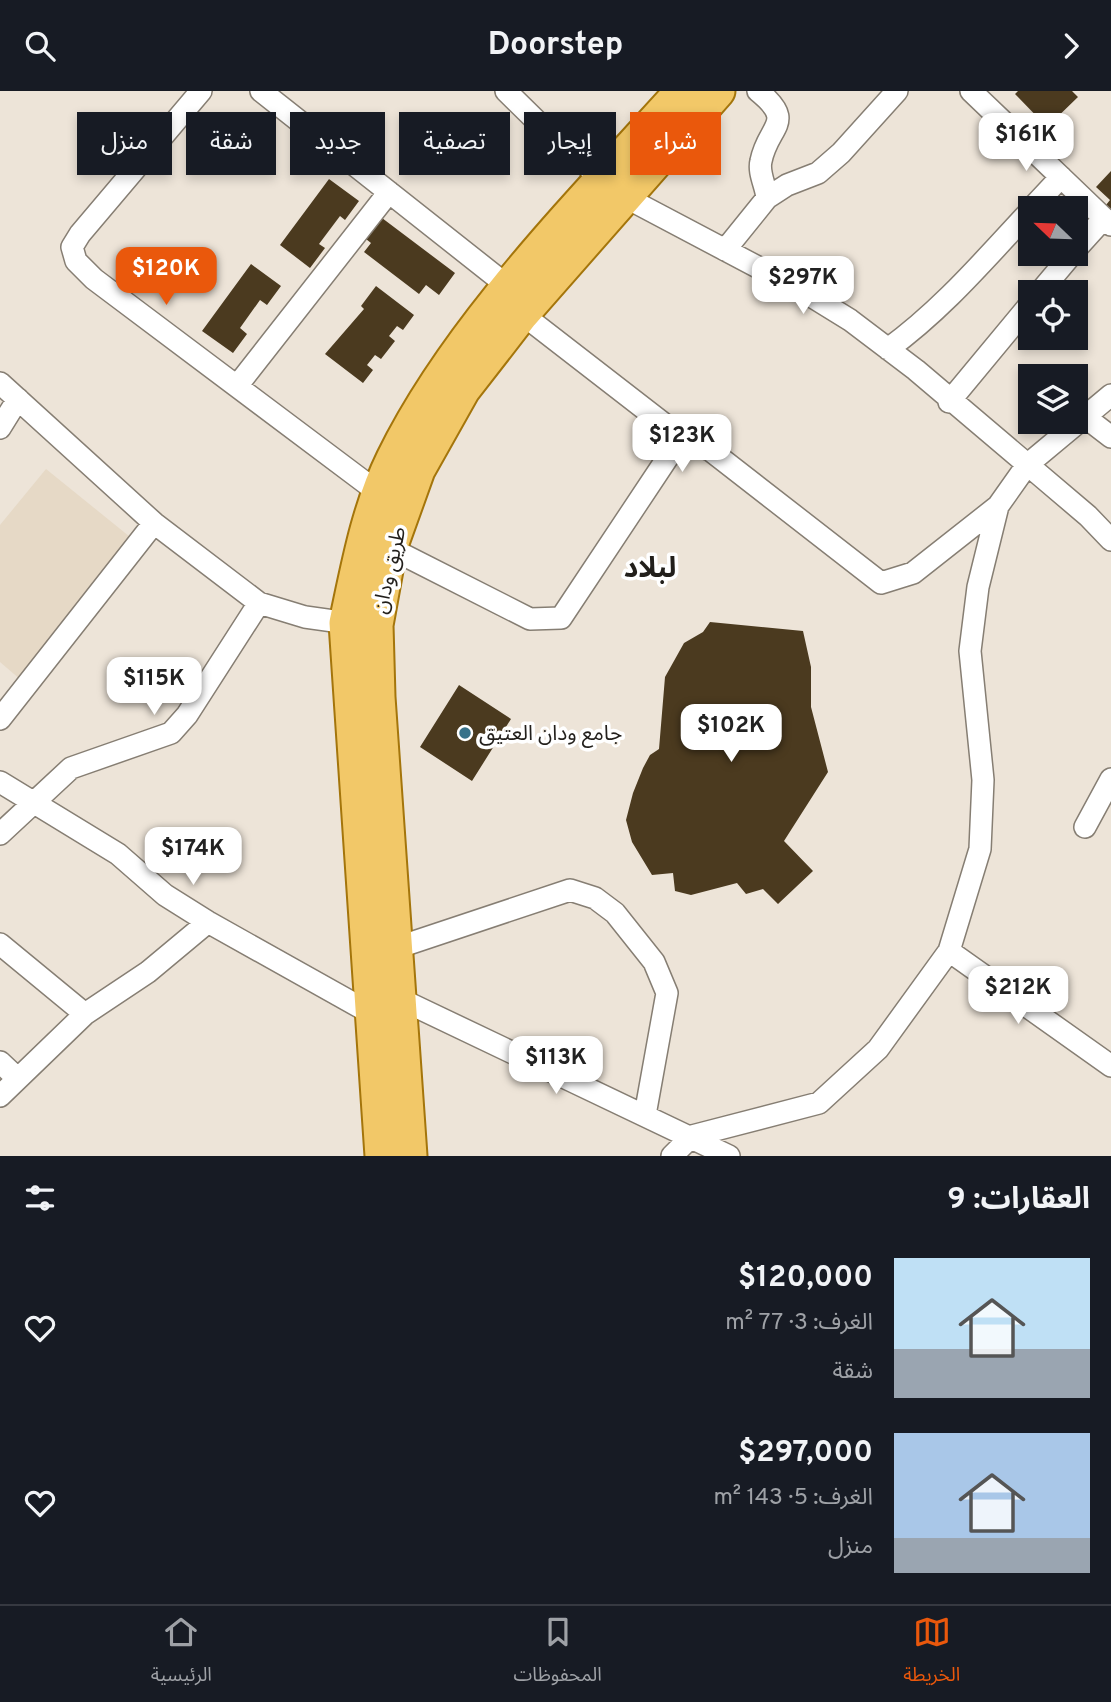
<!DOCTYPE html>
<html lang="ar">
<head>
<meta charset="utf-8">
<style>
  :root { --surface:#171b24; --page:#20242c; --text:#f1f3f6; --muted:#9ea1a6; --line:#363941; --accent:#ea580c }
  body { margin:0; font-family:Overpass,"Noto Sans Arabic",sans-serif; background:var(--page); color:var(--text); direction:rtl; height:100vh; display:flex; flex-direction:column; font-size:26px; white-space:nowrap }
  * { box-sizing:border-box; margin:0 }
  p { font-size:23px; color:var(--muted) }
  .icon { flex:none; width:38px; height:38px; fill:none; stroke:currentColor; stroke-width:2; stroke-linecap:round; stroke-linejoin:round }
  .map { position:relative; height:1065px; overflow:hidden; direction:ltr }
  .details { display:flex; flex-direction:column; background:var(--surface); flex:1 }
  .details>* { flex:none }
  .hud { position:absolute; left:21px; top:21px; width:700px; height:63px; direction:rtl; display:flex; gap:14px }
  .needle { width:46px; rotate:293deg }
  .buttons { position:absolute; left:1018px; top:105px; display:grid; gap:14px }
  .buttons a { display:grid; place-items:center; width:70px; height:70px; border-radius:0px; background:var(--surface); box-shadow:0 4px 10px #0003; font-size:35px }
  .price { position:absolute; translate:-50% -60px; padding:0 16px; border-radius:14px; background:#fff; color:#222; font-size:23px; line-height:46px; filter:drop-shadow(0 2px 4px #0008) }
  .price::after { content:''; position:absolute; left:50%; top:42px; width:21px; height:16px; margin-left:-10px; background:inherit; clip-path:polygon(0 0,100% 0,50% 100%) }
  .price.active { background:var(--accent); color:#fff }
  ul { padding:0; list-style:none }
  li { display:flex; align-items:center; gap:21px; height:175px; padding:0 21px }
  li span { display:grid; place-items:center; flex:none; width:196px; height:140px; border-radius:0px; color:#555 }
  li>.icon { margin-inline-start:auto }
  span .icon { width:84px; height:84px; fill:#fffc; stroke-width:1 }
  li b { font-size:30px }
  h2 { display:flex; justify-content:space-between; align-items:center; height:84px; padding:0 21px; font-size:30px }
  .pill { padding:0 24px; border-radius:0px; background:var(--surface); box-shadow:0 4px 10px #0003; font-size:24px; line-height:63px }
  .pill.active { background:var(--accent); color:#fff }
  header { display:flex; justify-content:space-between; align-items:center; height:91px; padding:0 21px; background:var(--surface); font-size:32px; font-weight:700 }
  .dock { display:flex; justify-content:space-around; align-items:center; height:98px; border-top:2px solid var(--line); background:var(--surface); font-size:19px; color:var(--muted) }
  .dock a { display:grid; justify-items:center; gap:4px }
  .dock .active { color:var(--accent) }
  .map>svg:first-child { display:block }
</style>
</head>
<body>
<header><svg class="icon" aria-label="forward" viewBox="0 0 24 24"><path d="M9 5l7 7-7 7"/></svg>Doorstep<svg class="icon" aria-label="search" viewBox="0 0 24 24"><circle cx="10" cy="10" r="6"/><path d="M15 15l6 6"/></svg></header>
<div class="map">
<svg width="1111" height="1065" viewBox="0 0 1111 1065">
  <rect width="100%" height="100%" fill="#ede4d8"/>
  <path fill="#e6d9c6" d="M46,378L135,450L21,589L0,571V434Z"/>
  <path fill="#4b3a1f" d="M1018,0H1072L1078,6L1047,36L1015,3Z
    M1111,80V118L1106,114L1110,109L1096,96Z
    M329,88L359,110L345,129L340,125L319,153L325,157L310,177L280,154Z
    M382,127L455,182L439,204L426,194L419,203L364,161L371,152L366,148Z
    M251,173L281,195L267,214L260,209L240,237L247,243L233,262L202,240Z
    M376,195L414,224L403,239L397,235L389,245L395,250L381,268L375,264L367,274L373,279L363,292L325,263L364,218L361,215Z
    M710,531L803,540L811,576V616L828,681L784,750L813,780L778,813L763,798L746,803L737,792L691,804L675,800L673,782L652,784L632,751L626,729L633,702L643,677L650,664L659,658L665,586L684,552L703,541Z
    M459,594L511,628L472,690L420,656Z"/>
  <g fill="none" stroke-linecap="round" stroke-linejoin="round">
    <defs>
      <path id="street" d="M201,0L80,143L72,156L76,170L94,188L379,402
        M261,0L509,196
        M506,0L562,55L625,106L803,200L850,229L916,279L1088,425L1111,449
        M758,0C797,32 768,34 761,70C758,82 766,95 767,107
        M971,0L1111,134
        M1032,117L1061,86
        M1076,158L1104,127
        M725,159L767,107L787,94L818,82L841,62L897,0
        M1040,201L1072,163
        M522,223L686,350
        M888,258C943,218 985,168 1031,119
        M0,292L154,432L259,512L305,526L355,533
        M237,295L389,101
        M949,311L1031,212
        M1085,326L1111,346
        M0,337L18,308
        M390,457L530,528L561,527L668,366L686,350L710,359L881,492L913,482L998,415
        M0,628L154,432
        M0,691L118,763L165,804L208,831L374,924
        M1085,736L1111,688
        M0,743L71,677L171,642L187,624L259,512
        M0,853L85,923
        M396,857L570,799L595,807L615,822L654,871L667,902L645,1024
        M949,860L1111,975
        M400,908L729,1065
        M0,971L17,987
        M0,1005L85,923L148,881L208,831
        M672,1065L692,1045L819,1012L878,958L949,860L980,758L983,689L970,560L978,496L998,415L1027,374L1111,304"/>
      <path id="primary" d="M382,1065L346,532C358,476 368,419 393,368C457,236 584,109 682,0
        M410,1065L378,606L376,534L390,457L418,379L463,299L522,223L718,0"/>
    </defs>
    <use href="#street" stroke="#867e73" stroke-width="24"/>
    <use href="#primary" stroke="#a4750b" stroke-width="37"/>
    <use href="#street" stroke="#fff" stroke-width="21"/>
    <use href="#primary" stroke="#f2c868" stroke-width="33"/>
  </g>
  <circle fill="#38728a" stroke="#fff" stroke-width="2.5" cx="465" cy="642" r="7"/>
  <g text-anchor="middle" stroke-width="7" stroke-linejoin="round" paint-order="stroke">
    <g font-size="21" fill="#221f1b" stroke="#fff">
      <text transform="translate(389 479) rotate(-77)" y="7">طريق ودان</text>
    </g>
    <g font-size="21" fill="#221f1b" stroke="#fff" text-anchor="start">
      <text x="479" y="649">جامع ودان العتيق</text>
    </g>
    <g font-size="28" font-weight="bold" fill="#221f1b" stroke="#fff">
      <text x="650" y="486">لبلاد</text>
    </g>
  </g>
</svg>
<div class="buttons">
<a><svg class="needle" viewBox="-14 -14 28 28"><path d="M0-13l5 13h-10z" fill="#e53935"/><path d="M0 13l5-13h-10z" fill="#9ea1a6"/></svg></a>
<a><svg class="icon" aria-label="locate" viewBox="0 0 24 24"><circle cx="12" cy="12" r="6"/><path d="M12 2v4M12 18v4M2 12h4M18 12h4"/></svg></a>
<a><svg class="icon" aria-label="layers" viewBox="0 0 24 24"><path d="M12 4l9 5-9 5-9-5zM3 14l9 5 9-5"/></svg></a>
</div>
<b class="price" style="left:1026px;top:82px">$161K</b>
<b class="price active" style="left:166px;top:216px">$120K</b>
<b class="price" style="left:803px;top:225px">$297K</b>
<b class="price" style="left:682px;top:383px">$123K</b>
<b class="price" style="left:154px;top:626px">$115K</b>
<b class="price" style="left:731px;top:673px">$102K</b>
<b class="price" style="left:193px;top:796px">$174K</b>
<b class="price" style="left:1018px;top:935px">$212K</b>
<b class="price" style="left:556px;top:1005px">$113K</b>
<div class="hud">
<a class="pill active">شراء</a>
<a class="pill">إيجار</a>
<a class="pill">تصفية</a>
<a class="pill">جديد</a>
<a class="pill">شقة</a>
<a class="pill">منزل</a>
</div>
</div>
<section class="details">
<h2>العقارات: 9<svg class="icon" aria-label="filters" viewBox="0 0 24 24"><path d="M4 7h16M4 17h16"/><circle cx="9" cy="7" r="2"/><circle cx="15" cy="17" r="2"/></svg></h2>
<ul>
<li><span style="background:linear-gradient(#bfe0f5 65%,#9aa5b1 0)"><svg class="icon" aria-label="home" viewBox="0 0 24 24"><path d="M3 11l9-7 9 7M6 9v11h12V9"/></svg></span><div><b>$120,000</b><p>الغرف: 3 · 77 m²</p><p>شقة</p></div><svg class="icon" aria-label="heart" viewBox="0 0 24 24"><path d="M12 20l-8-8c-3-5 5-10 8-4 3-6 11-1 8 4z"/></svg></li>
<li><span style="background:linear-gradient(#a9c7e8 75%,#9aa5b1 0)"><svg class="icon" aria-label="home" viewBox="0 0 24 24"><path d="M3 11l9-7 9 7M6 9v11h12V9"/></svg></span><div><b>$297,000</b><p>الغرف: 5 · 143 m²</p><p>منزل</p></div><svg class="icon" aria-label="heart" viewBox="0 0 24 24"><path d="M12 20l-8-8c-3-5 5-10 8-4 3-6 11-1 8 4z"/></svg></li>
</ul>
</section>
<nav class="dock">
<a class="active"><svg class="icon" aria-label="map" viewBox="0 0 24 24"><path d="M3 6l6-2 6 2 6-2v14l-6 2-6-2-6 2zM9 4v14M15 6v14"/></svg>الخريطة</a>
<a><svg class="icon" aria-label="saved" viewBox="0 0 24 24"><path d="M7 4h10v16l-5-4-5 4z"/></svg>المحفوظات</a>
<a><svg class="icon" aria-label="home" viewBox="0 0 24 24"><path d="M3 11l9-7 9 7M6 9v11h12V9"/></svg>الرئيسية</a>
</nav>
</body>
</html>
